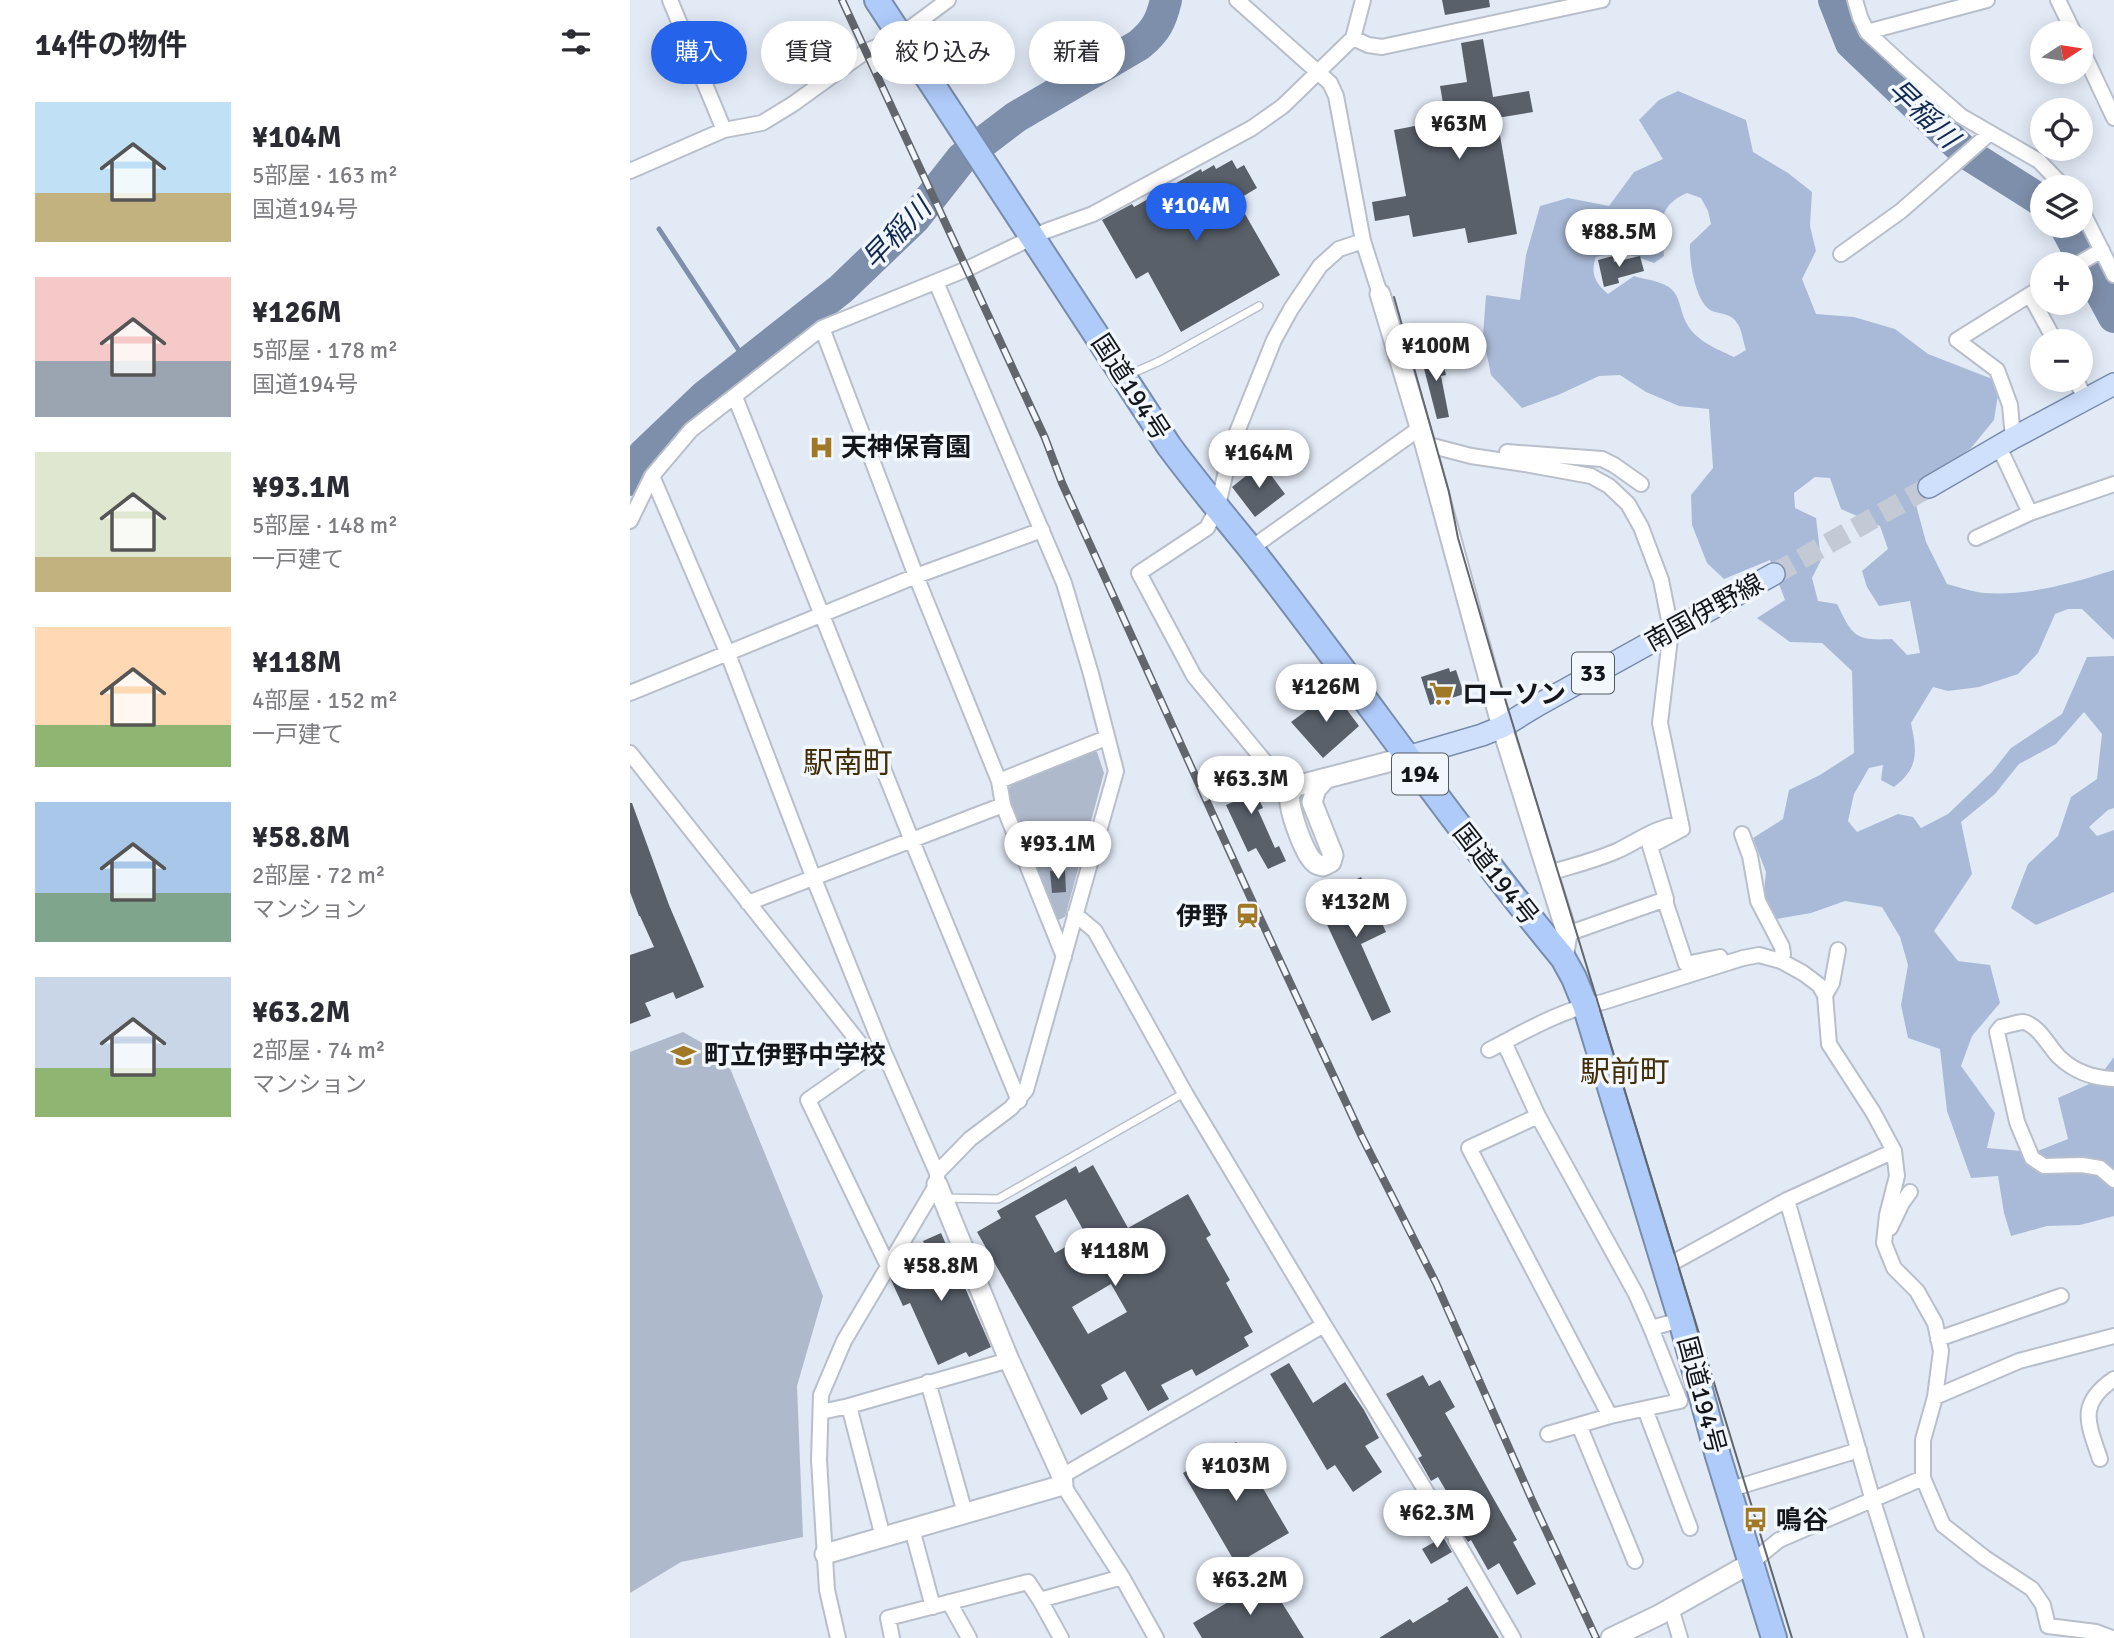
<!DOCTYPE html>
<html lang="ja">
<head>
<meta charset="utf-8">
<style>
  :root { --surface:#fff; --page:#f2f2f3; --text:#2b2b33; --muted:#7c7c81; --accent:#2563eb }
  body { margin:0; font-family:Signika,"Noto Sans JP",sans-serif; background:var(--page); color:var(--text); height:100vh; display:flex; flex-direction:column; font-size:26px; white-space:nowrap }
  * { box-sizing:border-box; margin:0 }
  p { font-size:23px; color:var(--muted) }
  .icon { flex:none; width:38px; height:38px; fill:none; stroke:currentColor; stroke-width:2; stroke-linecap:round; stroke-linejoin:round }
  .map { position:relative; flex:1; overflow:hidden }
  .details { display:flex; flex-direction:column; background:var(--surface); width:630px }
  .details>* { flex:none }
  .banner { position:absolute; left:21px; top:21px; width:665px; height:63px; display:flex; gap:14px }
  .needle { width:46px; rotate:78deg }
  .controls { position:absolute; left:1400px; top:21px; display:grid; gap:14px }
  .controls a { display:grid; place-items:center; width:63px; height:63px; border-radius:50%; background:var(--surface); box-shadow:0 4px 18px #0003; font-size:35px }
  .price { position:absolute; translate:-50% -60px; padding:0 16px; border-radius:24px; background:#fff; color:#222; font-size:23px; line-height:46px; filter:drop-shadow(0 2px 4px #0008) }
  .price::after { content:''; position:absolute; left:50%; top:42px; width:21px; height:16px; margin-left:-10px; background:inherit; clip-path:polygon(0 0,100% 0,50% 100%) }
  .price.selected { background:var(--accent); color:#fff }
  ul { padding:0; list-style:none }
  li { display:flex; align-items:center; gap:21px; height:175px; padding:0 35px }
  li span { display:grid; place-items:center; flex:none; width:196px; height:140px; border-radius:0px; color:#555 }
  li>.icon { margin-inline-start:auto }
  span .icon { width:84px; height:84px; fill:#fffc; stroke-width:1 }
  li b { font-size:30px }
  h2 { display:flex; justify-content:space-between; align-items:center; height:84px; padding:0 35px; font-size:30px }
  .pill { padding:0 24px; border-radius:32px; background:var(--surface); box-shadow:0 4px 18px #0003; font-size:24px; line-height:63px }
  .pill.selected { background:var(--accent); color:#fff }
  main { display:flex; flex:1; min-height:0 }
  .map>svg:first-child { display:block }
</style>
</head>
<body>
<main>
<section class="details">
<h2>14件の物件<svg class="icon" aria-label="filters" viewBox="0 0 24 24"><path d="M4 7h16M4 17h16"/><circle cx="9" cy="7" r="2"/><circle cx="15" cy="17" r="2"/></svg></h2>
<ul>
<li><span style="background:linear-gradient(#bfe0f5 65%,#c2b280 0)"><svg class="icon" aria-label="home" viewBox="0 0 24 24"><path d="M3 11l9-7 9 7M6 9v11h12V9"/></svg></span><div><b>¥104M</b><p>5部屋 · 163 m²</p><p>国道194号</p></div></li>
<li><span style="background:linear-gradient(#f6c9c9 60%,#9aa5b1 0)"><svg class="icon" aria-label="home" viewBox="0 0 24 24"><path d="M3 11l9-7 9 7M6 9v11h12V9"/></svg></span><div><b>¥126M</b><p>5部屋 · 178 m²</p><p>国道194号</p></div></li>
<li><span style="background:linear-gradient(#dfe7d0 75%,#c2b280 0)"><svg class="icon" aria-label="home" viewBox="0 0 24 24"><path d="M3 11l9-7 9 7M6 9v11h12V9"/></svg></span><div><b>¥93.1M</b><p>5部屋 · 148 m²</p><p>一戸建て</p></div></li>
<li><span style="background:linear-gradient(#ffd9b3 70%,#8fb573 0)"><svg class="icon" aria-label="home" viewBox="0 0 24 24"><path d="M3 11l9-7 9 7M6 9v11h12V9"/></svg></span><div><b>¥118M</b><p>4部屋 · 152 m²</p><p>一戸建て</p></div></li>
<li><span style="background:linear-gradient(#a9c7e8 65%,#7fa58c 0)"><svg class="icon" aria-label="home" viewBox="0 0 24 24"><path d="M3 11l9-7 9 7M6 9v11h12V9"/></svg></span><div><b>¥58.8M</b><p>2部屋 · 72 m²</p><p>マンション</p></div></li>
<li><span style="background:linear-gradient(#c9d6e8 65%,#8fb573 0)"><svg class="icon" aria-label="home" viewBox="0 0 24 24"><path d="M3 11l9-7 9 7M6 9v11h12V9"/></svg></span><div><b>¥63.2M</b><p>2部屋 · 74 m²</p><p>マンション</p></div></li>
</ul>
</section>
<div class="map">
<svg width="1484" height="1638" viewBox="0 0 1484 1638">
  <rect width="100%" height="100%" fill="#e2eaf6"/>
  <path fill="#aeb9cb" d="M461,751L467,752L474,773L435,917L426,921L377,792L382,783Z
    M53,1032L95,1056L193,1296L167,1386L173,1537L51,1562L0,1593V1052Z"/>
  <path fill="#a9bad8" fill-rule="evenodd" d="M1048,91L1116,120L1123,152L1158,173L1182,192L1180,226L1186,251L1172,279L1186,314L1224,317L1265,329L1298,354L1370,382L1364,420L1341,448L1282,490L1296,542L1317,584C1329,587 1342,592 1355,593C1399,596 1442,583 1484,570V640L1452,609H1438L1425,614L1408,653L1388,674L1349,687L1318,691L1303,687L1281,723C1287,752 1289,768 1264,787L1251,780L1253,765L1239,768L1224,794L1218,821L1227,832L1268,814L1283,817L1291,828L1318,814L1362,772L1381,748L1432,714L1457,657L1484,656V808L1478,810L1459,827L1467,836L1484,830V892L1406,925L1381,908L1398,864L1428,836L1441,797L1467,779L1472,734L1454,712L1426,744L1389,764L1365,794L1331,822L1342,874L1304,931L1328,961L1360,965L1370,1003L1342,1036L1331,1066L1365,1113L1357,1148L1405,1152L1438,1139L1428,1098L1466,1081L1484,1057V1216L1450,1225L1417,1226L1381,1236L1374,1213L1368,1176L1341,1178L1317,1111L1310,1049L1278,1038L1271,1005L1278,965L1270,937L1252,907L1215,901L1181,913L1141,920L1133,901L1136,872L1123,838L1153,819L1159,790L1190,775L1224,753L1222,671L1192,643L1160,642L1127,618L1155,600L1140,560L1094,579L1077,563L1062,525L1061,495L1083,468L1079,409L1049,406L1016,392L990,375L969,376L928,395L892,408L861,375L853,336L856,295L890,300L896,255L910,206L938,198L979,206L1004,172L1033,159L1009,120L1029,100ZM1057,193L1071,198L1078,211L1081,224L1060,244C1059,260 1065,303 1082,311C1091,314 1102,314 1107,323C1112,329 1113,342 1116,350L1104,357C1083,347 1063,340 1054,318C1051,310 1049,298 1044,292C1036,281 1016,280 1004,276L978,294C965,283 960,273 966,257C991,251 1000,254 1024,263L1034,256C1032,227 1025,207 1057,193ZM1185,477L1200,478L1211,509L1250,526L1258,549L1232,571L1237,587L1249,606L1280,601L1290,653L1277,655L1262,639C1224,641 1223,636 1207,604L1188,601L1182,578L1191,560L1186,518L1165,508L1164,493Z"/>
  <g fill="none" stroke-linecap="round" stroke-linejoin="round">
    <path stroke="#7e8fab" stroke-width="5" d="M29,229L108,349"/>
    <path stroke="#7e8fab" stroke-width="32" d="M1204,0L1221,43L1336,153L1412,201
      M1435,226L1484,317
      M0,480L14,454L75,396L211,289L284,219L332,158L386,117L509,45C526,31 531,21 536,0"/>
  </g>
  <path fill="#59606a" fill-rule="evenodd" d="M812,0H859L860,7L815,15Z
    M853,39L863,97L899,91L903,112L867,118L887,234L838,243L835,228L783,237L779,215L745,221L742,202L776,196L764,130L816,120L810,86L837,82L831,43Z
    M602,160L607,169L614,165L627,188L607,200L650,275L551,332L518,272L506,279L472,220L502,204L504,207L571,169L572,172L584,165L586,169Z
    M983,256L984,262L1010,256L1014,271L988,278L989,283L974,287L968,260Z
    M810,352L816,375L811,376L819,417L807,419L791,357Z
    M632,463L655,494L625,517L602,487Z
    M819,668L820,672L826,670L834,694L800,705L791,677Z
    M703,691L729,726L693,758L661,722Z
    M618,765L626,786L623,787L633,808L628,810L645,848L649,846L656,861L638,869L626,848L618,852L596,805L603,802L593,774Z
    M0,803H2L39,905L74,987L46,999L43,992L15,1003L21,1016L0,1024V955L24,947L10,916H9L0,892Z
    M435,870L436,892L422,893L420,871Z
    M731,877L756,932L731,944L761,1012L742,1021L685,899Z
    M463,1165L498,1228L558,1194L581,1235L576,1238L600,1280L596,1283L623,1332L614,1337L619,1346L566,1376L562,1369L531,1385L539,1399L518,1411L495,1371L471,1385L478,1399L451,1415L347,1232L371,1218L367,1211L446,1166L449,1173ZM436,1199L456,1235L425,1253L405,1216ZM481,1284L497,1312L458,1334L442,1307Z
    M311,1233L361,1347L339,1357L336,1352L308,1365L280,1303L273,1306L261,1280L264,1276L287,1266L282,1254L296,1248L293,1241Z
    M659,1363L683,1403L715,1382L734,1410L749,1438L735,1446L752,1472L723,1492L705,1465L697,1470L640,1374Z
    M793,1375L799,1386L810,1380L825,1407L815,1413L887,1540L883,1542L906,1584L887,1595L869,1563L858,1570L841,1540L838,1542L831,1532L829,1527L835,1523L808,1477L801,1481L788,1458L792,1456L756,1394Z
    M606,1442L659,1533L606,1564L553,1473Z
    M813,1537L822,1552L801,1564L792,1549Z
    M637,1579L674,1638H572L563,1623Z
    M837,1586L869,1638H749L780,1619L783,1623L819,1601L817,1599Z"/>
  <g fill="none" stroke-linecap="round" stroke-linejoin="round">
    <path stroke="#c3cad5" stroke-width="21" stroke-dasharray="21 10" stroke-linecap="butt" d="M1144,574L1299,487"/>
    <defs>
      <path id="lane" d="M496,376L530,361L629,306
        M314,1198L368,1199L554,1093"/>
      <path id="street" d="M40,0L94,130
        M607,0L700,83L706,96L733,241L750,294
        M1225,0L1230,17L1237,32L1275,67L1331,116L1409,161L1434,187
        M1428,0L1444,33
        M1237,32L1357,0
        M723,38L738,45L752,47L972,0
        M1451,48L1484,118
        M0,171L94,130L132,123L163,104L235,52L260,41L283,26L318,0
        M1451,209L1484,275
        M1211,254L1271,211L1360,133
        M1448,264L1472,250
        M306,282L434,583L461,674L486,771L396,1090L381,1108L340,1139L307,1173
        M1400,295L1425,341
        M192,328L286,576L369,781L373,805L434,957
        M1446,380L1456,400
        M105,397L282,841L389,1101
        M1383,438L1380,405L1367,370L1327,340L1412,287
        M795,444L841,456L895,464L961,476L979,486L998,504L1011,527L1031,580L1041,630L1030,723L1052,829L1020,846L1036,899L937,934
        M1369,447L1400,513
        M877,452L972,459L984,465L1011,484
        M22,476L98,654L184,879L253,1050L307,1173V1184L214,1341L191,1395L189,1460L197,1590L208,1638
        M0,521L22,476L61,430L192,328L337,269L416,231L463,214L622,128L653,106L723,38L733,0
        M1346,538L1400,513L1484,484
        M620,549L790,428
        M0,693L286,576L412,530
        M0,753L239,1055
        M369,781L476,738
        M660,792L564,676L509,573L577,528L587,509L603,442L644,340L661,309L690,266L709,249L733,241
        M1112,834L1120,856L1128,901L1152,947L1153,954L1151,961
        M919,873C942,866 967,860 989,850C1013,838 1023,829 1051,823
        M1036,899V904L1056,964L1090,957
        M118,903L373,805
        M1195,995L1202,983L1208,950
        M874,1042L908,1116
        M859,1050C896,1031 932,1009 973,1002L1113,958L1129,955L1151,961L1173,973L1189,985L1195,995L1199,1044L1243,1112L1264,1151L1267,1176L1257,1215L1254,1243L1264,1268L1287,1291L1305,1323L1311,1351L1305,1397L1293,1440V1478L1313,1525L1355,1558L1402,1589L1413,1605L1418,1626L1466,1632L1482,1638
        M245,1053L178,1100L258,1266
        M1484,1079C1462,1078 1445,1072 1429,1057C1419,1047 1408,1024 1393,1022C1387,1022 1377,1026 1371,1027L1367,1032L1387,1122L1402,1158L1414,1166L1452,1165L1470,1168L1484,1180
        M1157,1200L1243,1501L1286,1638
        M1260,1228L1272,1203L1280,1192
        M1035,1267L1157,1200L1264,1151
        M694,1325L821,1532
        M1021,1328L1006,1294L908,1116L839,1148L980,1416L1050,1401L1021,1328L1051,1320
        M1308,1339L1431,1296
        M298,1382L335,1513
        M1305,1397L1389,1361L1484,1336
        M219,1406L253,1537
        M1015,1409L1060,1528
        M191,1412L219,1406L379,1360
        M949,1425L1005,1561
        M918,1434L980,1416
        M1470,1459C1458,1423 1447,1404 1484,1379
        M432,1476L694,1325L555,1093L465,931L445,914
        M433,1485L492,1577L526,1638
        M1098,1490L1229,1450
        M282,1529L303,1607
        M826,1540L883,1638
        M1121,1563L1149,1540L1293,1478
        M410,1600L431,1638
        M319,1602L339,1638
        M1041,1608L1050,1638
        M262,1638L258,1618L398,1582L410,1600L492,1577"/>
      <path id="secondary" d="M750,294L795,444L872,727L937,934L933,958
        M696,778L686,789L682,802L703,855L701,862L693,866C688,865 687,865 683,861C674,852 657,807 660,795C661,791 663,789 666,786L777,757
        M195,1554L433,1485L432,1476L379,1360L307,1184
        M981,1638L1029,1615L1121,1563"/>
      <path id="primary" d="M1299,487L1383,438L1484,384
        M777,757L852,735L872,727L908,705L1144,574"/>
      <path id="highway" d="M247,0L539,446C565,481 593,515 621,549C727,684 824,826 933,958L944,978L955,1005L1051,1320L1088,1456L1144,1638"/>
    </defs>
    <use href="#lane" stroke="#b8bfcb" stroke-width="10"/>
    <use href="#street" stroke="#b8bfcb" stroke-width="18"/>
    <use href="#secondary" stroke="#b8bfcb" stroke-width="23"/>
    <use href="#primary" stroke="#788cac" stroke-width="24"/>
    <use href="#highway" stroke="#788cac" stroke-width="28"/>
    <use href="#lane" stroke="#fff" stroke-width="7"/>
    <use href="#street" stroke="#fff" stroke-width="14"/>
    <use href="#secondary" stroke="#fff" stroke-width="19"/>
    <use href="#primary" stroke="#cfe0fc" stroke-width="21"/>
    <use href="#highway" stroke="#afcbfa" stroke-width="24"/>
    <path stroke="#62676e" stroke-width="2" d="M764,297L819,492L828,538L869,679L1162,1638"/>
    <defs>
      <path id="rail" d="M212,0L415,438L432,483L623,903L732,1137L806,1283L902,1500L966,1638"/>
    </defs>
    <use href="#rail" stroke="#62676e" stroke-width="8"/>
    <use href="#rail" stroke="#f2f7fe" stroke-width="5" stroke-dasharray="16" stroke-linecap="butt"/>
  </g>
  <defs>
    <symbol id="hospital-bare" viewBox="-9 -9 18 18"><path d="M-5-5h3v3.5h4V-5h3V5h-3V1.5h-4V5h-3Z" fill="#a07826" stroke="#f2f7fe" stroke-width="2.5" paint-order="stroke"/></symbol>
    <symbol id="supermarket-bare" viewBox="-9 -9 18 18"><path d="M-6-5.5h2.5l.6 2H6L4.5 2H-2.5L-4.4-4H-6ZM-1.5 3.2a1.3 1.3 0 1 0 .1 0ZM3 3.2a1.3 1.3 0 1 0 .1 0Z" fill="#a07826" stroke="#f2f7fe" stroke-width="2.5" paint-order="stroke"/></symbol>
    <symbol id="station-bare" viewBox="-9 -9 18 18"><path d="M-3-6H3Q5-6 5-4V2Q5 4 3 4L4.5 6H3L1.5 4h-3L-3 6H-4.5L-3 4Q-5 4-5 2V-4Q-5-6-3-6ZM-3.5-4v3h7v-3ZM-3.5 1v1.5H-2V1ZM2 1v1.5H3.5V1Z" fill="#a07826" stroke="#f2f7fe" stroke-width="2.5" paint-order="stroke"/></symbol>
    <symbol id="school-bare" viewBox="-9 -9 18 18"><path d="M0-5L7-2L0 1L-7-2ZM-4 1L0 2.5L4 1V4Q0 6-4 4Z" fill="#a07826" stroke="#f2f7fe" stroke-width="2.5" paint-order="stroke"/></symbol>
    <symbol id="bus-bare" viewBox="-9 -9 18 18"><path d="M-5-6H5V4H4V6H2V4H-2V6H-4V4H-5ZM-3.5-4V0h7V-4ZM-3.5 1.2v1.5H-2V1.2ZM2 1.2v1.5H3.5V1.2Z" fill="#a07826" stroke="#f2f7fe" stroke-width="2.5" paint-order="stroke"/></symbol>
  </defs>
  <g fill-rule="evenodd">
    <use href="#hospital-bare" x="174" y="430" width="35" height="35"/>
    <use href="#supermarket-bare" x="794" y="676" width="35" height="35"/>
    <use href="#station-bare" x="600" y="898" width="35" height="35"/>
    <use href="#school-bare" x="36" y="1038" width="35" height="35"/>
    <use href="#bus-bare" x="1108" y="1502" width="35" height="35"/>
  </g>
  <g text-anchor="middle" stroke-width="7" stroke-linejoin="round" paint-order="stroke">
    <g fill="#f2f7fe" stroke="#565a5e" stroke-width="2">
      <rect x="942" y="652.5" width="42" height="41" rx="5"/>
      <rect x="762" y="753.5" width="56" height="41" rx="5"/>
    </g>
    <g font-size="24" font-weight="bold" fill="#13161a">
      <text x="963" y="681">33</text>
      <text x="790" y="782">194</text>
    </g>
    <g font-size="26" fill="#13161a" stroke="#f2f7fe">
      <text transform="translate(501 387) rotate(57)" y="9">国道194号</text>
      <text transform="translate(1074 612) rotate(-29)" y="9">南国伊野線</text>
      <text transform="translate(866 874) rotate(52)" y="9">国道194号</text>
      <text transform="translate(1072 1395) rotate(75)" y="9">国道194号</text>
    </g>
    <g font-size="26" font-weight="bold" fill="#13161a" stroke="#f2f7fe" text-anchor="start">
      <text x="211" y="456">天神保育園</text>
      <text x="832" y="703">ローソン</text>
      <text x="598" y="925" text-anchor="end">伊野</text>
      <text x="74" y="1064">町立伊野中学校</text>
      <text x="1146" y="1529">鳴谷</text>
    </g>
    <g font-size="28" font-style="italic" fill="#13294f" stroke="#f2f7fe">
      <text transform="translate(1294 113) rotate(44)" y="10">早稲川</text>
      <text transform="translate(266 233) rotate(-46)" y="10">早稲川</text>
    </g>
    <g font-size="30" fill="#422e07" stroke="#f2f7fe">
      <text x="218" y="773">駅南町</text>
      <text x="995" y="1082">駅前町</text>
    </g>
  </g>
</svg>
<div class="controls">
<a><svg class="needle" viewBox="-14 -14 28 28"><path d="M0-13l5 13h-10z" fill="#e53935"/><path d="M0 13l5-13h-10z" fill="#7c7c81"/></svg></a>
<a><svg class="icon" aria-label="locate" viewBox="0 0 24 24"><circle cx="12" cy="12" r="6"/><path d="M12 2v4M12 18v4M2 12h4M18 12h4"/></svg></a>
<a><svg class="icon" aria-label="layers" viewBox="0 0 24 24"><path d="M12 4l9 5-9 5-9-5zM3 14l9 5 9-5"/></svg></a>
<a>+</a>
<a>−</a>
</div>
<b class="price" style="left:829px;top:161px">¥63M</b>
<b class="price selected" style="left:566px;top:243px">¥104M</b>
<b class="price" style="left:989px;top:269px">¥88.5M</b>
<b class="price" style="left:806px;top:383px">¥100M</b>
<b class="price" style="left:629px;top:490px">¥164M</b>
<b class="price" style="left:696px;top:724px">¥126M</b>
<b class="price" style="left:621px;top:816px">¥63.3M</b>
<b class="price" style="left:428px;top:881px">¥93.1M</b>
<b class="price" style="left:726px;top:939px">¥132M</b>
<b class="price" style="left:485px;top:1288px">¥118M</b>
<b class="price" style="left:311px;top:1303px">¥58.8M</b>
<b class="price" style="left:606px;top:1503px">¥103M</b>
<b class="price" style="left:807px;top:1550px">¥62.3M</b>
<b class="price" style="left:620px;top:1617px">¥63.2M</b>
<div class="banner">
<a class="pill selected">購入</a>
<a class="pill">賃貸</a>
<a class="pill">絞り込み</a>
<a class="pill">新着</a>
</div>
</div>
</main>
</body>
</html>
